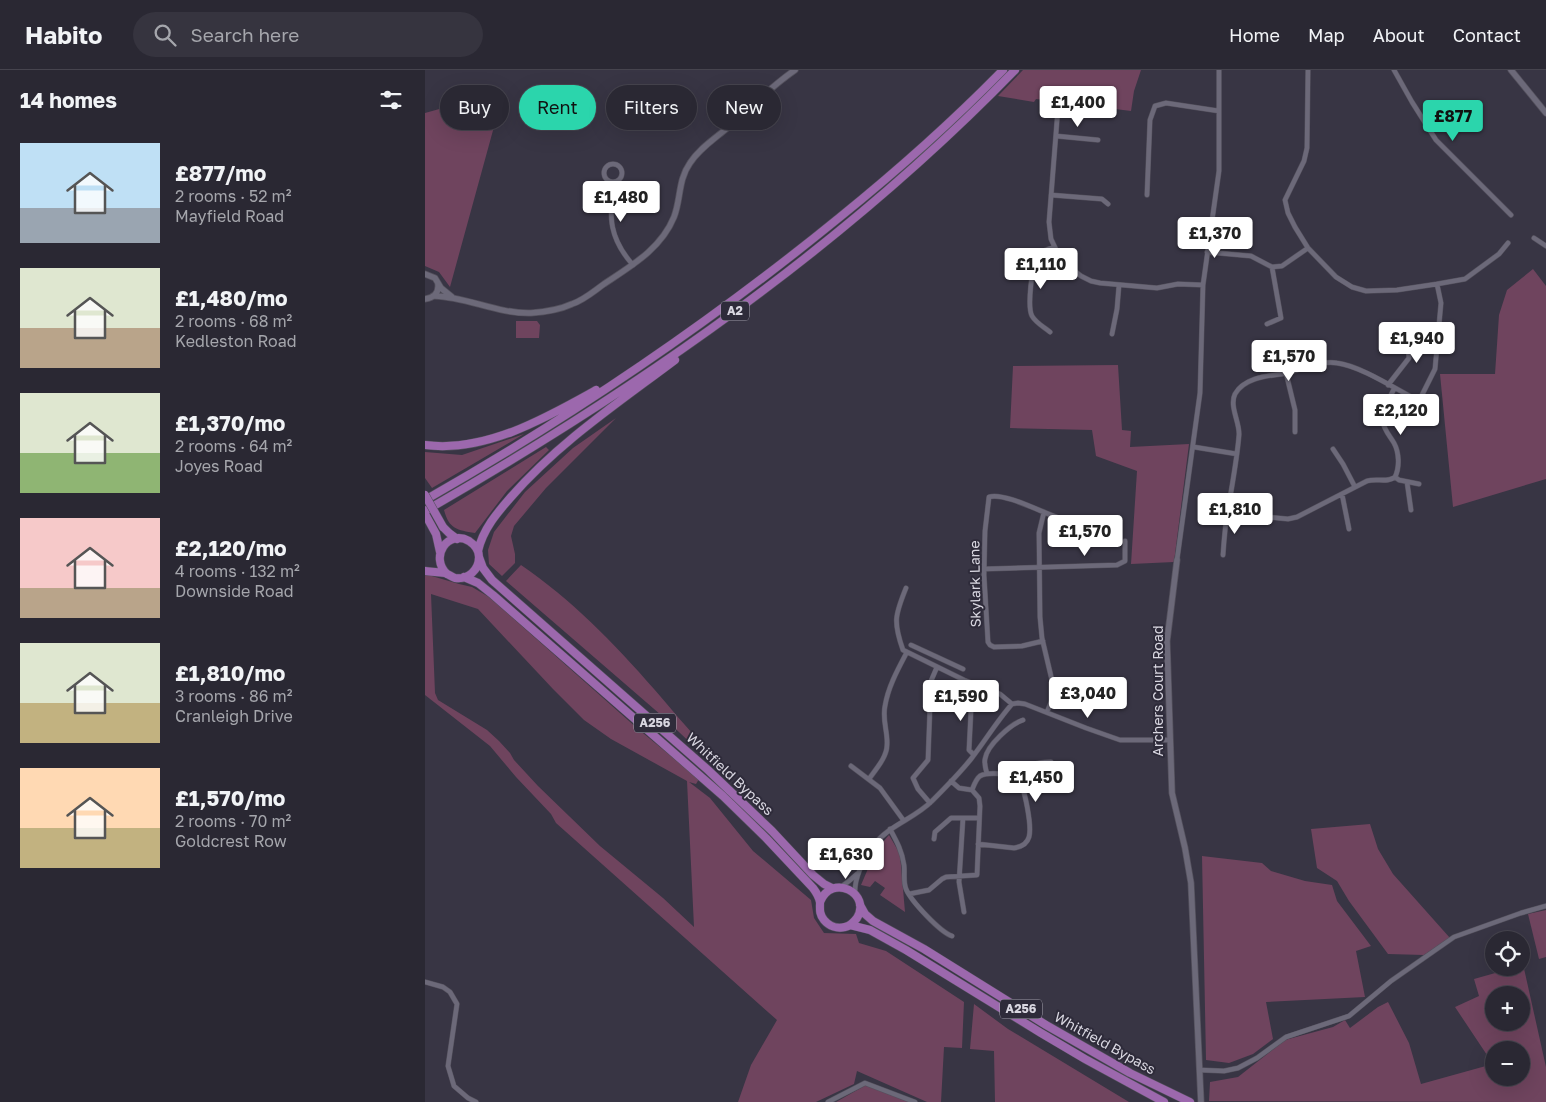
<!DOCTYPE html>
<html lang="en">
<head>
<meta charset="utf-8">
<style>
  :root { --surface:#2a2833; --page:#36343f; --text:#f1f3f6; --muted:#a5a6ac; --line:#46444e; --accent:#2bd5ac }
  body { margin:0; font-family:"Golos Text",sans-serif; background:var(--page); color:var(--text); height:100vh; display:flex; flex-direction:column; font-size:19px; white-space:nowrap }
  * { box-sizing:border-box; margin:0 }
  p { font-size:16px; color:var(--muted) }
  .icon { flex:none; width:28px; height:28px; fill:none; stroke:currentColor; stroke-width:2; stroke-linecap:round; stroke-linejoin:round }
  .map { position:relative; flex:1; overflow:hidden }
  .drawer { display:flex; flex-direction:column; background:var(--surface); width:425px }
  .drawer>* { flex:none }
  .guide { position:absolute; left:15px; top:15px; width:475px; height:45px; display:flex; gap:10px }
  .fabs { position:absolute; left:1060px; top:861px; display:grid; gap:10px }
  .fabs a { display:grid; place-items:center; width:45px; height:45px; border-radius:50%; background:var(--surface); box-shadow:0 5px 20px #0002,0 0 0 1px var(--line); font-size:25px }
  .price { position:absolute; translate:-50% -42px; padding:0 11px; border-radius:5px; background:#fff; color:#222; font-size:16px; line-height:32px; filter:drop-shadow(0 1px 2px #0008) }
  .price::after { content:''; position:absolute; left:50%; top:30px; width:15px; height:11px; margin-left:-8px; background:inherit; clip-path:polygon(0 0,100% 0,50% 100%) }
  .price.on { background:var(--accent); color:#111 }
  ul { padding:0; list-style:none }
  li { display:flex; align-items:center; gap:15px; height:125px; padding:0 20px }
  li span { display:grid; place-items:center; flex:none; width:140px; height:100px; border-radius:0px; color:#555 }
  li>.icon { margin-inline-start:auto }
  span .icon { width:60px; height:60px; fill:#fffc; stroke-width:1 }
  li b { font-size:21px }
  h2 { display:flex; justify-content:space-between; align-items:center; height:60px; padding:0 20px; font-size:21px }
  .chip { padding:0 18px; border-radius:22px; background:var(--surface); box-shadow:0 5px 20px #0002,0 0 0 1px var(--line); font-size:18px; line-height:45px }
  .chip.on { background:var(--accent); color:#111 }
  header { display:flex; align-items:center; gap:30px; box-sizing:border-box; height:70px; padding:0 25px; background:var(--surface); border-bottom:1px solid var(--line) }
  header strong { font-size:24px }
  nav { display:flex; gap:28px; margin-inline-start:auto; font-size:18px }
  .search { width:350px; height:45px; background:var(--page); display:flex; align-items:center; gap:12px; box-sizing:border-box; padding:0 18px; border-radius:28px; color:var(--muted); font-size:19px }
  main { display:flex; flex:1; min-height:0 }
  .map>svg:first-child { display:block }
</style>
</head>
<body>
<header>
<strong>Habito</strong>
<div class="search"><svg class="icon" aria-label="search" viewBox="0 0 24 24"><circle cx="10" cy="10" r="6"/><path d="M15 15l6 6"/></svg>Search here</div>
<nav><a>Home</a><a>Map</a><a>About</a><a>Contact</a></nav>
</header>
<main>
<section class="drawer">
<h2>14 homes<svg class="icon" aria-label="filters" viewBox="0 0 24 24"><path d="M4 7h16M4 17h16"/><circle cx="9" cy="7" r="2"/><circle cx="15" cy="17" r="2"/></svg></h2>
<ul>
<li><span style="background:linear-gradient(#bfe0f5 65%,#9aa5b1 0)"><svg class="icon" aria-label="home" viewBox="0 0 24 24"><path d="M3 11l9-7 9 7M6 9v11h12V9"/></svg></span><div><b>£877/mo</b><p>2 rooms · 52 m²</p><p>Mayfield Road</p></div></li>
<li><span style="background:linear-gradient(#dfe7d0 60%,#b9a48a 0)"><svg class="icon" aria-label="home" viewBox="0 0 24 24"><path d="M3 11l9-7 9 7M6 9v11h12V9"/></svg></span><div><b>£1,480/mo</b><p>2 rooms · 68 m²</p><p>Kedleston Road</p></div></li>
<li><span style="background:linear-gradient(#dfe7d0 60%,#8fb573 0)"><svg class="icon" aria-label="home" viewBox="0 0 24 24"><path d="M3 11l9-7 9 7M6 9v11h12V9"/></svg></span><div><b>£1,370/mo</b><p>2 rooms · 64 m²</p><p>Joyes Road</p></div></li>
<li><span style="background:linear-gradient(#f6c9c9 70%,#b9a48a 0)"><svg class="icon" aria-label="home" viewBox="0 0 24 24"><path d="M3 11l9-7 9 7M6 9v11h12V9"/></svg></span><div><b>£2,120/mo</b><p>4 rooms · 132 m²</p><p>Downside Road</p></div></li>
<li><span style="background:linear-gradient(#dfe7d0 60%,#c2b280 0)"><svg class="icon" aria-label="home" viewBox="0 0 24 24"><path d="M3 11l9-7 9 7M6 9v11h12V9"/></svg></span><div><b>£1,810/mo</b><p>3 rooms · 86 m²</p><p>Cranleigh Drive</p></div></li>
<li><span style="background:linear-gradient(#ffd9b3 60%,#c2b280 0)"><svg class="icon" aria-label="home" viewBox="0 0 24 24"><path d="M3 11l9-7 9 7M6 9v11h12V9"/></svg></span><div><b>£1,570/mo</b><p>2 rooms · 70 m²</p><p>Goldcrest Row</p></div></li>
</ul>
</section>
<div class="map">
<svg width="1121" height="1032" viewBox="0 0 1121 1032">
  <rect width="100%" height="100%" fill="#383544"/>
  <path fill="#6f445e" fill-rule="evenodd" d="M598,0H716L709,21L706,41L611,29L609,32L573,26Z
    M78,24L25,217L14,202L0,196V43L43,31Z
    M1108,199L1121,216V409L1028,437L1015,304H1070L1074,245L1082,220Z
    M91,251H112L115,255L114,268H91Z
    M693,295L697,360L706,361L705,377L764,374L749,492L706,494L712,401L671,386L667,360L585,358L588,296Z
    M191,348L121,418L89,456L86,466L90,484V493L77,506L64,494L63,480L69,462L100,422L148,378Z
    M99,364L7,418L0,408V382L37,385Z
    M121,377L124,380L82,421L50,463C32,460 24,459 19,440Z
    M96,495C146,529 189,573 229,619C246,638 261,658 280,676L274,681L236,645L81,511Z
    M0,504L34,514L47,517L64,527L213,659L274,709L271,714L264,712L285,728L328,781L386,830L389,848L399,863L431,864L434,873L461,881L539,932L537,978L519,977L516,1032H502L432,1001L429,1014L391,1032H313L326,995L352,950L131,753L126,744L91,707L65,676L0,625ZM6,524L53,539L128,619L159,650L186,669L262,711L269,857L238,828L175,776L113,716L89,690L85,683L74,671L62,660L13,630L10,623Z
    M945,754L953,779L968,804L1025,868L999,885L963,884L924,831L912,811L892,798L886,759Z
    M464,765L475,784L480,842L455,825L460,818L450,811L445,817L436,815L451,780Z
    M777,786L837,793L846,801L880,811L907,815L912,831L946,876L931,881L940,927L841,932L848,969L828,984L804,993L781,990Z
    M1121,840V887L1114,889L1103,844Z
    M1098,894L1121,997V1032L784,1031L785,1012L813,1007L860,970L908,957L920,950L925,958L953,937L963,932L984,973L996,1014L1068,994L1030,937L1054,926L1049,909L1088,898H1096V895ZM1069,925H1096V952H1069ZM1069,980H1096V1008H1069Z
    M549,934L583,959L704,1032H570L569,981L545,979Z
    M441,1015L485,1032H411Z"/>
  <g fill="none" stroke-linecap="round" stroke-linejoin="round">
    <defs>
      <path id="minor" d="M883,0L882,78L879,91L860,130L863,143L870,157L883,178L911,207L927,217L941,221L972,220L1012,214L1040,209L1074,184L1083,173
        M969,0L987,32L1011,70L1086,145
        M633,38L624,152L626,169L634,186L642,195L656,206L666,211L675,213L732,218L753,214L778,215
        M631,66L673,70
        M179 103a9 9 0 1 1 18 0a9 9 0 1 1-18 0Z
        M187,112C185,147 183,167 208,195
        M626,125L677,129L683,134
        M722,125L725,50L730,36L741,33L794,41
        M1109,168L1121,176
        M782,182L826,186L847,197L857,196L883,178
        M842,254L856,248L847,197
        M625,262C619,257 611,253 607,246C602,237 607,196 612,187C616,181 623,179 629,177
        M687,264L692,239L694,215
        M861,303L870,340V362
        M963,315L984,288L982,260
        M969,319C964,329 957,340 958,352C959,360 965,366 969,373C974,382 975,397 970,407
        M769,377L812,384
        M908,379L918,394L930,417
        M970,407L974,410L994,414
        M982,412L986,440
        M917,424L924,459
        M619,442L614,463L615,547L617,568L629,619V625L622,642
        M802,443L863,449L872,447L942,411C951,408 963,413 970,407
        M798,485C799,470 800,455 803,440C807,415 812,390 814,365C815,353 804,336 810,324C819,308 841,306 857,304C875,301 894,290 912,293C936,296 972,320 994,331L1010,299L1016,233L1012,214
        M752,490L775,323L778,215L794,101V0
        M559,499L692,495L700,491V471
        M481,518C470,545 468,552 478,580L539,610L575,624L587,634
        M618,571L597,576L569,577L565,575L563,572L559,505L560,461L564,427C579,422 618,443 634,448C646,451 658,451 669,450
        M486,575L538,599
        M549,685L544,680L547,621L550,614
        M426,696L455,718L479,751
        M562,704C561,700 559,694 560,689C562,675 586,654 598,650
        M444,709C451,699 462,687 462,675C463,662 457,650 460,636C463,617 473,599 482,582
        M593,709C604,695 608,692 626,692
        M547,720C549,715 551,709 555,706C562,702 587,703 593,709C600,717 607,757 604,767C602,774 596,777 589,778L553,774
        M505,733L493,719L488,708L503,690L506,611L512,597
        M538,748L534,812L539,842
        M465,759C472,772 477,781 479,795C480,803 478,812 481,819C486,831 515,862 527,866
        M509,769L510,762L526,748H554
        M416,817L424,811L432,804
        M430,824C429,806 439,789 449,775C464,755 489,749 507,731C520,718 534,704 546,689C560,671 572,651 587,634L593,633L600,634L661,658L695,670H744
        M484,824L504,820L517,809L521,807L552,805L555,736L554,728L547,720L534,718L526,711
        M0,912L18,917L25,922L32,934L23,996L29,1016L43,1028L51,1032
        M775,1000L799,1001L813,998L832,988L861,967L924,946L966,911L1029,867L1096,843L1121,836
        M403,1032L440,1013L490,1032"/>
      <path id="tertiary" d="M1086,0L1121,43
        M0,204L10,208L16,218L27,227
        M10,226C42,227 73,244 106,243C120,242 134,240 147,234C159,230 169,221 179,214C206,196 236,179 249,147C256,129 253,110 265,93C274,79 288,70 301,59C323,40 345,17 370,0
        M0,229C9,228 14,223 13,214
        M752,490L742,571L747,723L760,778L766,813L776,1032"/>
      <path id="trunk" d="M0,375C60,383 121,348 171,320
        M0,430C146,347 285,253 415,147C472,101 527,52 578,0
        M0,441C213,319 418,177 590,0
        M0,444L11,464L15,482
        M18,457L24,463L32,469
        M53,481C58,459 72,443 86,427C133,373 193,333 250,290
        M54,487L58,498L67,510L283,700L347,761L388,805L399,814L407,818
        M0,501C6,502 13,502 20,503C23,504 27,507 30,508C43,510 54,500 54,487C54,481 50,475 44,471C23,459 4,487 22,504
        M39,507L53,513L68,525L298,726L341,768L388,818C391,822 394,827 395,832C395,839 394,844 399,850C404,856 412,859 420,857C425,856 429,852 432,848C447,824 407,802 395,832
        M435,835L440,844L448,851L499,879L621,955L705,1003L765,1032
        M425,855L445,860L481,880L616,963L660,989L739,1032"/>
    </defs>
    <use href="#minor" stroke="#54515d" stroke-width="5.5"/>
    <use href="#tertiary" stroke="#54515d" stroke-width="7"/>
    <use href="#trunk" stroke="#54515d" stroke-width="9"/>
    <use href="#minor" stroke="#6c6979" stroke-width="4.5"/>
    <use href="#tertiary" stroke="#6c6979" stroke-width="5.5"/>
    <use href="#trunk" stroke="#9c68ad" stroke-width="8"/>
    <defs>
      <path id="trunk-bridge" d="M0,425L18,457"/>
    </defs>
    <use href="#trunk-bridge" stroke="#54515d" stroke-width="9" stroke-linecap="butt"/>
    <use href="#trunk-bridge" stroke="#9c68ad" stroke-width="8"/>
  </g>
  <g text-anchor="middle" stroke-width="4" stroke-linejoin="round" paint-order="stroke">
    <g fill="#2e2b3a" stroke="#a5a3ae" stroke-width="1">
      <rect x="296" y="231.5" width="28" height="19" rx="4"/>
      <rect x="209" y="643.5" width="42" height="19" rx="4"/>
      <rect x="575" y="929.5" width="42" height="19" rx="4"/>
    </g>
    <g font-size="12" font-weight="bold" fill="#d8d6e0">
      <text x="310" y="245">A2</text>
      <text x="230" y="657">A256</text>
      <text x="596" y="943">A256</text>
    </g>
    <g font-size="14" fill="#d8d6e0" stroke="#2e2b3a">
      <text transform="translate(550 514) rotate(-91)" y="5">Skylark Lane</text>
      <text transform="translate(733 621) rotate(-90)" y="5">Archers Court Road</text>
      <text transform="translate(305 704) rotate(43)" y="5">Whitfield Bypass</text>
      <text transform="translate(680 973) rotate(29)" y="5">Whitfield Bypass</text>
    </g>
  </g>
</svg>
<div class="fabs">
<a><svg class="icon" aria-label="locate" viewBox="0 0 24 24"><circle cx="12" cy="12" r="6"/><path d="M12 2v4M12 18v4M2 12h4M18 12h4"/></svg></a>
<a>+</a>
<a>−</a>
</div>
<b class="price" style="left:653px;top:58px">£1,400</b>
<b class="price on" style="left:1028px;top:72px">£877</b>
<b class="price" style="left:196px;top:153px">£1,480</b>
<b class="price" style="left:790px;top:189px">£1,370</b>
<b class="price" style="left:616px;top:220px">£1,110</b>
<b class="price" style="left:992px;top:294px">£1,940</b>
<b class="price" style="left:864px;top:312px">£1,570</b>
<b class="price" style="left:976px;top:366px">£2,120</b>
<b class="price" style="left:810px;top:465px">£1,810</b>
<b class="price" style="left:660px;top:487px">£1,570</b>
<b class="price" style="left:663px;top:649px">£3,040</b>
<b class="price" style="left:536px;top:652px">£1,590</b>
<b class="price" style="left:611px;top:733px">£1,450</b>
<b class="price" style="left:421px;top:810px">£1,630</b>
<div class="guide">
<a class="chip">Buy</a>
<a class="chip on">Rent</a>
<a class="chip">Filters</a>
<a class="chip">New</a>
</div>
</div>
</main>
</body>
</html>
